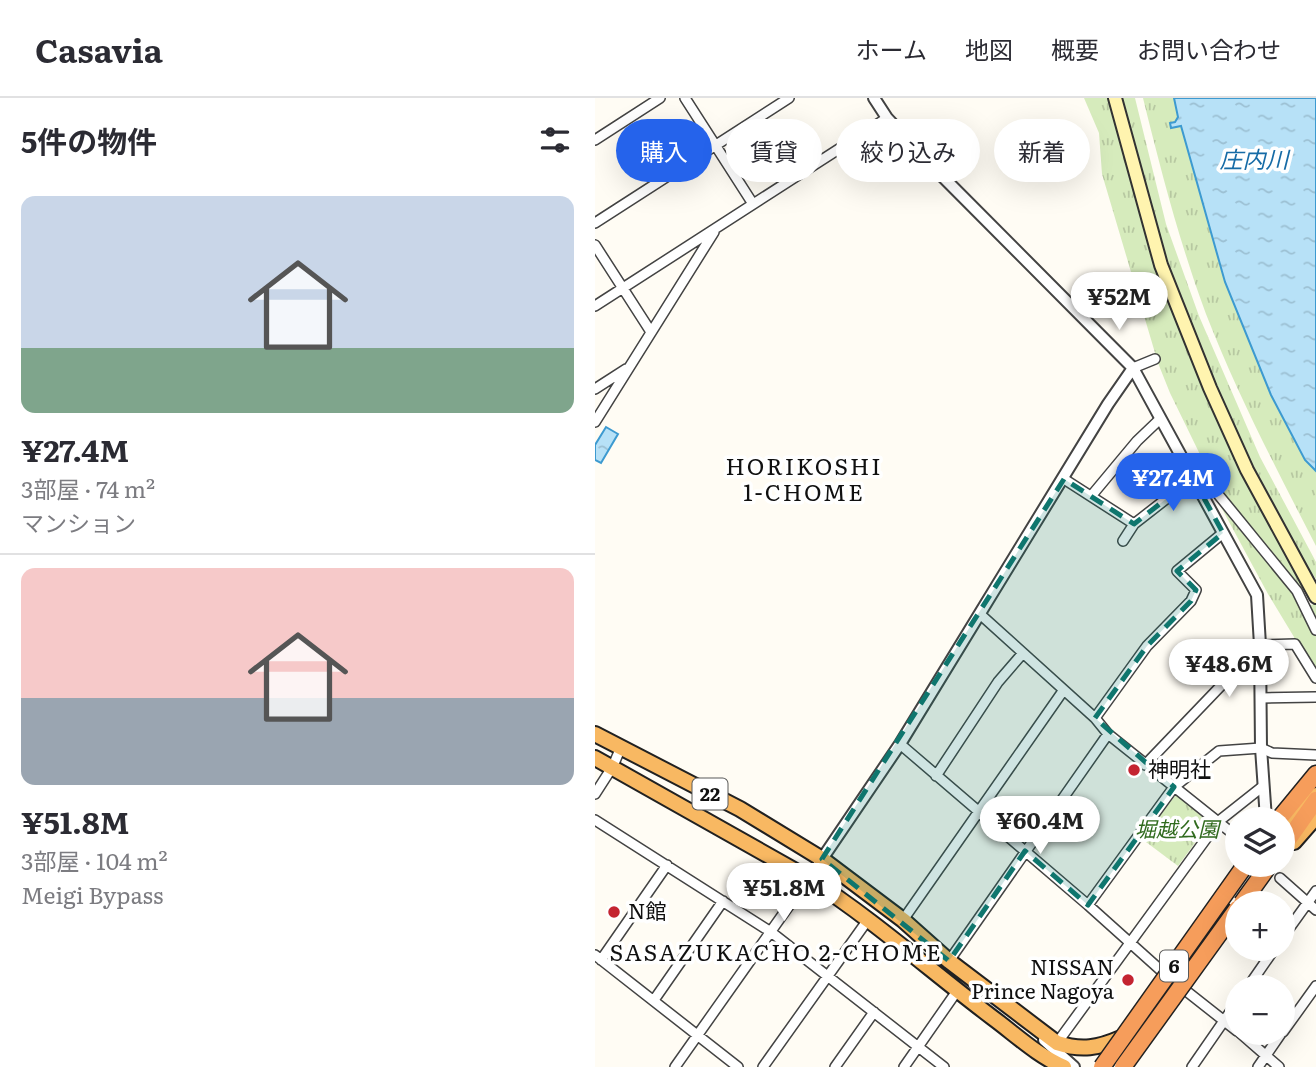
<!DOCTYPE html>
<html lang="ja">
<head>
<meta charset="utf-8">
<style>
  :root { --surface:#fff; --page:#f2f2f3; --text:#2b2b33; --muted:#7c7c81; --line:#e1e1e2; --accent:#2563eb }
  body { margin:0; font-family:Literata,"Noto Sans JP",serif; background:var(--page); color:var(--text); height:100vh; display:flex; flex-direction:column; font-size:26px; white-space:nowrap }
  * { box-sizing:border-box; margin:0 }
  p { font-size:23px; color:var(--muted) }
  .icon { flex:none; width:38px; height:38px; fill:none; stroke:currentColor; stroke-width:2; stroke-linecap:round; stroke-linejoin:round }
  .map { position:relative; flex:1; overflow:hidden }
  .panel { display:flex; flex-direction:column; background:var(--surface); width:595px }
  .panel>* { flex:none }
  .banner { position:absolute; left:21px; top:21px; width:595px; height:63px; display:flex; gap:14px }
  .controls { position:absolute; left:630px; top:709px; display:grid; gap:14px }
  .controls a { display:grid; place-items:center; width:70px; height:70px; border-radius:50%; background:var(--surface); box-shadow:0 7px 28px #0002; font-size:35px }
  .price { position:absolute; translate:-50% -60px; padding:0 16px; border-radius:24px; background:#fff; color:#222; font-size:23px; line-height:46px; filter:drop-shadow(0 2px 4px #0008) }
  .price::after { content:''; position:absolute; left:50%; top:42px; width:21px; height:16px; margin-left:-10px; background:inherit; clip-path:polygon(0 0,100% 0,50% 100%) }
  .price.active { background:var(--accent); color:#fff }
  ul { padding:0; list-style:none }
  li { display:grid; align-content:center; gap:14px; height:371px; padding:0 21px }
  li+li { border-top:2px solid var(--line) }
  li span { display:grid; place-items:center; height:217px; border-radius:14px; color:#555 }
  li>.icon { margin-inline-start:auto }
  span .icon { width:126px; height:126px; fill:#fffc; stroke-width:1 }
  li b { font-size:30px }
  h2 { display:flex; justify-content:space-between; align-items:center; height:84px; padding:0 21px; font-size:30px }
  .chip { padding:0 24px; border-radius:32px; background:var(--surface); box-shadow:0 7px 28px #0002; font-size:24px; line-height:63px }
  .chip.active { background:var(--accent); color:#fff }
  header { display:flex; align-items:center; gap:42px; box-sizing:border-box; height:98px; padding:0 35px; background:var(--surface); border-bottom:2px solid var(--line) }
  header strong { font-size:33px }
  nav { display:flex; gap:38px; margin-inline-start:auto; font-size:24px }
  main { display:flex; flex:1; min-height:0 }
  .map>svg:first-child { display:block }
</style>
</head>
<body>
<header>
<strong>Casavia</strong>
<nav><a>ホーム</a><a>地図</a><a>概要</a><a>お問い合わせ</a></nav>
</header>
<main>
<section class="panel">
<h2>5件の物件<svg class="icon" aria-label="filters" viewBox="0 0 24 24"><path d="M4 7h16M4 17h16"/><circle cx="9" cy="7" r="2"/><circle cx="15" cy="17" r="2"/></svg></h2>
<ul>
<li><span style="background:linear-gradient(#c9d6e8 70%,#7fa58c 0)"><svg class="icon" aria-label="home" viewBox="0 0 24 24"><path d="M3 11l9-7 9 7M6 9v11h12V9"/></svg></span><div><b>¥27.4M</b><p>3部屋 · 74 m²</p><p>マンション</p></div></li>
<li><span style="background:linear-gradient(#f6c9c9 60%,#9aa5b1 0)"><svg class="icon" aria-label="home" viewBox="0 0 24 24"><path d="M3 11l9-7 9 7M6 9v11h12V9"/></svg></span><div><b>¥51.8M</b><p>3部屋 · 104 m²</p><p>Meigi Bypass</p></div></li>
</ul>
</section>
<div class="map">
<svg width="721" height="969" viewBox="0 0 721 969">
  <defs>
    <pattern id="grass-tufts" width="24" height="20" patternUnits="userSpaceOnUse" patternTransform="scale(1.75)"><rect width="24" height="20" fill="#d6ebbc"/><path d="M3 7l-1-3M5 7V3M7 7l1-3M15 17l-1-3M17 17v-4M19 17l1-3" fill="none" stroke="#b7c8a1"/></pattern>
    <pattern id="water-ripples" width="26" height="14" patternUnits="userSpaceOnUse" patternTransform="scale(1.75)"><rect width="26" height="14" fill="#b7e1f7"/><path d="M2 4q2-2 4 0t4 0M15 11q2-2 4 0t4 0" fill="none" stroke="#9cc0d3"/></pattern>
  </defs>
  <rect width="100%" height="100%" fill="#fffcf4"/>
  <path fill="url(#grass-tufts)" d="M489,0H517L608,288L629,337L709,490L707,492L616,379L575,295L563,265L507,76L504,35Z
    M527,0H540L571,126L604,218L665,359L721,464V481L694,443L637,329L574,171Z
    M548,0H579L583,19L577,30L586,28L630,184L676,297L710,362L721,373V448C682,372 642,296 611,216C585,146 566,73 548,0Z
    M626,409L704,503L712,509L721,505V580L700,546L699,539L673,496Z
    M583,694L616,723L583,768L547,741Z"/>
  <path fill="url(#water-ripples)" stroke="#3d9ad0" stroke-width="2" d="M579,0H721V373L710,362L676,297L630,184L586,28L576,30L575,25L580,24L583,19Z
    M11,329L23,336L6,365L0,362V347Z"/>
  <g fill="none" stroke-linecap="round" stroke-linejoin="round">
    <defs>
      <path id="minor" d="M90,0L158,106
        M0,42L65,0
        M0,125L194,0
        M0,147L56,234
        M0,208L292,20
        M538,270L560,261
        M0,291L31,271
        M0,324L119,134
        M469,381L539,426
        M497,397L542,343L565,321
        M528,443L539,426L598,380L622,395L702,493L721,532
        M386,517L500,620L513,636L642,739
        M666,600L721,599
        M500,620L552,548L596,503L601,492L582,473L628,435
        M305,646L493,807L571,877L642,933
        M550,667L665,547L700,546L721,580
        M341,678L403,584L428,555
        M0,696L18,668L26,649
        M0,722L176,834L349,969
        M685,780L721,812
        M493,807L579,689L624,653L666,650L677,655L721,657
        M308,822L468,593
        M688,839L721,793
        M0,857L143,969
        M6,862L72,767
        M354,863L513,636
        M653,889L680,850
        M59,902L128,803
        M644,934L684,969
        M688,934L721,888
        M462,945L624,723L667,689
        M80,969L227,761
        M168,969L272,823
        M240,969L279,914
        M309,969L362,893
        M597,969L642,904
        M663,969L687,934"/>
      <path id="tertiary" d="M279,0L292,20L343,74L538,270L662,497L665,547L666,650L671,721
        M227,761L305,646L513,306L538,270
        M449,942L479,969"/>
      <path id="secondary" d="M520,0L566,167L615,290L652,372L721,499"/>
      <path id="trunk" d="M0,636L145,711L227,761L308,822L354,863L462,945C487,953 503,950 526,940
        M0,660L215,781C279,822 337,874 398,920C421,937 443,958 469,969
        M688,726L721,697
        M699,744L721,719"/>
      <path id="motorway" d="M684,721L721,676
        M688,749L721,702"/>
    </defs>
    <use href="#minor" stroke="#434343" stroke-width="12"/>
    <use href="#tertiary" stroke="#434343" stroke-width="14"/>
    <use href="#secondary" stroke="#323232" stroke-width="16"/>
    <use href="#trunk" stroke="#212121" stroke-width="18"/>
    <use href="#motorway" stroke="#212121" stroke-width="19"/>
    <use href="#minor" stroke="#fff" stroke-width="9"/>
    <use href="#tertiary" stroke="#fff" stroke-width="10"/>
    <use href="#secondary" stroke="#fff4af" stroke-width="12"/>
    <use href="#trunk" stroke="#f8b862" stroke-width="14"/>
    <use href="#motorway" stroke="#f69d5b" stroke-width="16"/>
    <defs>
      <path id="motorway-bridge" d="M647,805L675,766
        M507,969L651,766
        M528,969L642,811"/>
    </defs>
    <use href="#motorway-bridge" stroke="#212121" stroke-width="19" stroke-linecap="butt"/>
    <use href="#motorway-bridge" stroke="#f69d5b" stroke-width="16"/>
  </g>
  <path fill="#0f766e" fill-opacity="0.2" stroke="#0f766e" stroke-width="5" stroke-dasharray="14 9" stroke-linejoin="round" d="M598,380L628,435L582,473L601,492L596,503L552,548L500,620L579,689L493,807L430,753L354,863L227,761L469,381L539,426Z"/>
  <g fill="#c42431" stroke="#fff" stroke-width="2.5">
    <circle cx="539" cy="672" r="7"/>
    <circle cx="19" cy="814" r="7"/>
    <circle cx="533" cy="882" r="7"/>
  </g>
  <g text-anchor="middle" stroke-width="7" stroke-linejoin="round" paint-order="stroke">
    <g fill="#fff" stroke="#585858" stroke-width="2">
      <rect x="97.5" y="680.5" width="35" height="31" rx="5"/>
      <rect x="565" y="852.5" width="28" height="31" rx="5"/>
    </g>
    <g font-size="19" font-weight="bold" fill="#101010">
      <text x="115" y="703">22</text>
      <text x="579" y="875">6</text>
    </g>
    <g font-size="21" fill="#101010" stroke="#fff" text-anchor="start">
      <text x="553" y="679">神明社</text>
      <text x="33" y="821">N館</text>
      <text x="519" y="877" text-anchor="end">NISSAN<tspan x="519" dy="24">Prince Nagoya</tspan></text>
    </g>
    <g font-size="21" font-style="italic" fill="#306b1e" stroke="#fff">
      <text x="582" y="739">堀越公園</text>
    </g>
    <g font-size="23" font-style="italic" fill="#166ba6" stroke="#fff">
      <text x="659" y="70">庄内川</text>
    </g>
    <g font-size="23" letter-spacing="2" fill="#101010" stroke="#fff">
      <text x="209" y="377">HORIKOSHI<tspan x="209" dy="26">1-CHOME</tspan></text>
      <text x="181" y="863">SASAZUKACHO 2-CHOME</text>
    </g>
  </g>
</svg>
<div class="controls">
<a><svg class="icon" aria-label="layers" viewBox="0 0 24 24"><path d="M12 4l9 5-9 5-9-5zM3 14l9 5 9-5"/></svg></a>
<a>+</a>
<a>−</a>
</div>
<b class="price" style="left:524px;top:234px">¥52M</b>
<b class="price active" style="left:578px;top:415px">¥27.4M</b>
<b class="price" style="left:634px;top:601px">¥48.6M</b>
<b class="price" style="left:445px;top:758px">¥60.4M</b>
<b class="price" style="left:189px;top:825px">¥51.8M</b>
<div class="banner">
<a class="chip active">購入</a>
<a class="chip">賃貸</a>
<a class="chip">絞り込み</a>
<a class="chip">新着</a>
</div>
</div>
</main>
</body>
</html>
